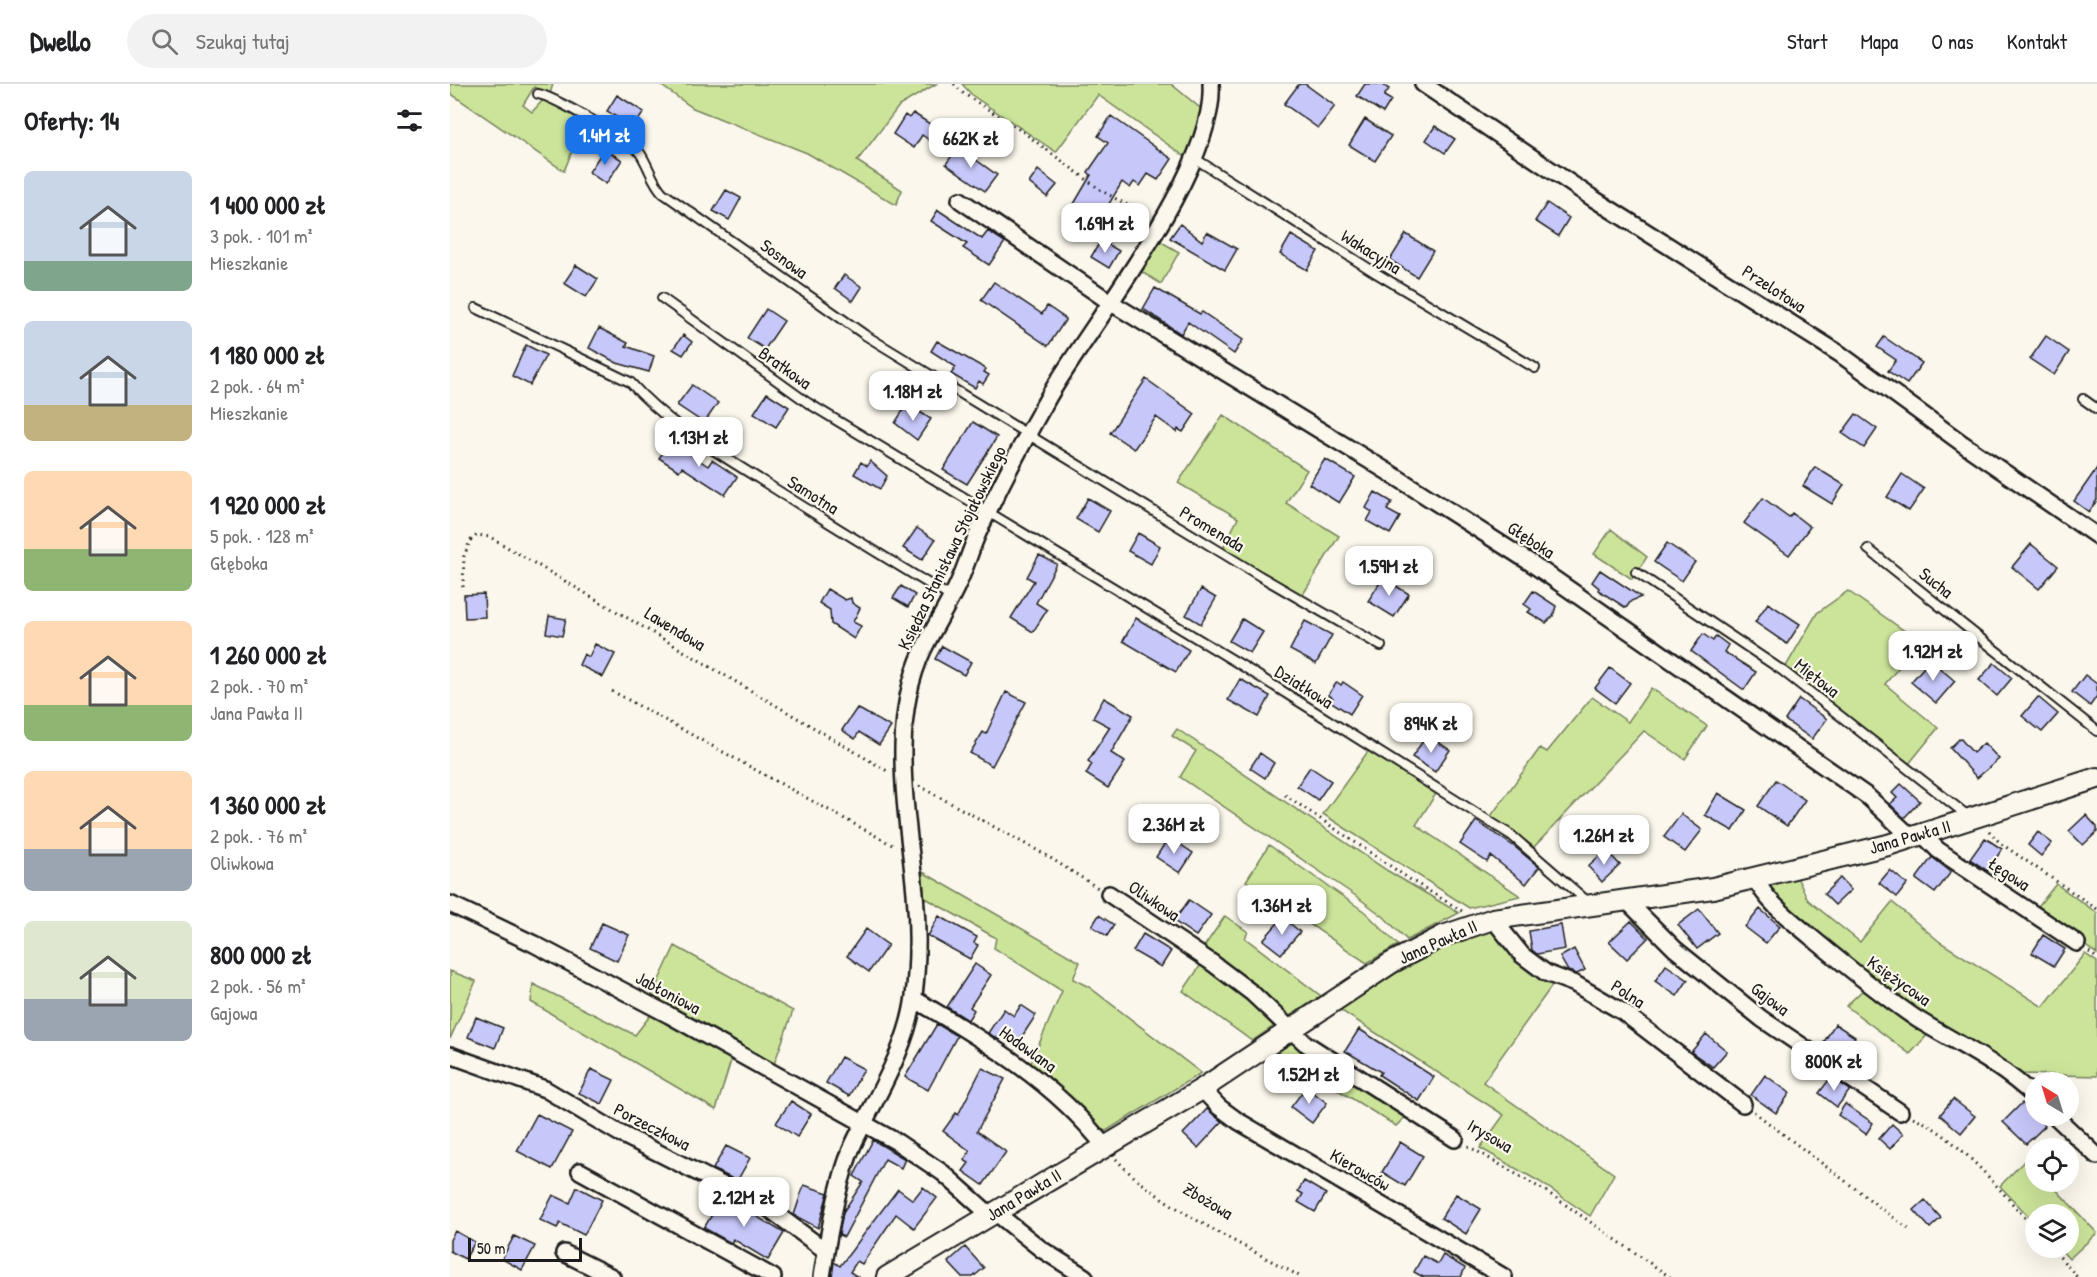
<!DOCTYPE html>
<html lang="pl">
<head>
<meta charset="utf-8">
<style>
  :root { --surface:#fff; --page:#f2f2f2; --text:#202124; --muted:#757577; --line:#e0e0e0; --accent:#1a73e8 }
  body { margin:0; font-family:"Patrick Hand",sans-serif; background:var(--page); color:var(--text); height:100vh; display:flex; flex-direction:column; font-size:22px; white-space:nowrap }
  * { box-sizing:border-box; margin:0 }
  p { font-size:20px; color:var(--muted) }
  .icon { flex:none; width:33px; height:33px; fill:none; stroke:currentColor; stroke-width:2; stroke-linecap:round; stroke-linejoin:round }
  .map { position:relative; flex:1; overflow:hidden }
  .panel { display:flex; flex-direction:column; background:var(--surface); width:450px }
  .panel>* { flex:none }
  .needle { width:39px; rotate:322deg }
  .fabs { position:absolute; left:1575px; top:988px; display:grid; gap:12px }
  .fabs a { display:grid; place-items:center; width:54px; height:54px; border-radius:50%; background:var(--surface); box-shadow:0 6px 24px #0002; font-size:30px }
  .scale { position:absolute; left:18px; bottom:15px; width:114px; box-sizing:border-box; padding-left:6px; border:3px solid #1c1c1c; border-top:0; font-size:16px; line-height:21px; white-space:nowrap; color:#1c1c1c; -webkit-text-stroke:4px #fbf7ec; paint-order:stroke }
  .price { position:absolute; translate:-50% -51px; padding:0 14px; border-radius:12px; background:#fff; color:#222; font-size:20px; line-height:39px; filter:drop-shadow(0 2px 3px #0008) }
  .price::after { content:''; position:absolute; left:50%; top:36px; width:18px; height:14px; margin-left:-9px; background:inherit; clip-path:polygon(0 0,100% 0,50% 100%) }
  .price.active { background:var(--accent); color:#fff }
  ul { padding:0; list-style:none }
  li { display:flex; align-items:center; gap:18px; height:150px; padding:0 24px }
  li span { display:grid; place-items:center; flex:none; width:168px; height:120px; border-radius:9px; color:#555 }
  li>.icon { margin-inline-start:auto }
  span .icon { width:72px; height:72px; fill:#fffc; stroke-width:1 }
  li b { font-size:26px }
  h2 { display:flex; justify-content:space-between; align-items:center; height:72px; padding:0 24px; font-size:26px }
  header { display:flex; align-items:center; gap:36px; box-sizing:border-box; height:84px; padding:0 30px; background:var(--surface); border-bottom:2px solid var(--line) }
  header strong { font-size:28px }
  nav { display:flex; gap:33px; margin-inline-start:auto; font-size:21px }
  .search { width:420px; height:54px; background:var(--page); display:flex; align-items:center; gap:15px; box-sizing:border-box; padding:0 21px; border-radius:33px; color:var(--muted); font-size:22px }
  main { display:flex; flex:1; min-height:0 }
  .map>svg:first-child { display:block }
</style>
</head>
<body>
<header>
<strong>Dwello</strong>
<div class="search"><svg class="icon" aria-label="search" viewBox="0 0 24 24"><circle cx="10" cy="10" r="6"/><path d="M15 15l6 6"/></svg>Szukaj tutaj</div>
<nav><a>Start</a><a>Mapa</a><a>O nas</a><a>Kontakt</a></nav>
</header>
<main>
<section class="panel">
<h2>Oferty: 14<svg class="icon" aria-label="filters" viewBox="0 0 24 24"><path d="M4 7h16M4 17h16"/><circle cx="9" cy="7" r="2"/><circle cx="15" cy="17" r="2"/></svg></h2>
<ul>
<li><span style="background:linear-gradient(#c9d6e8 75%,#7fa58c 0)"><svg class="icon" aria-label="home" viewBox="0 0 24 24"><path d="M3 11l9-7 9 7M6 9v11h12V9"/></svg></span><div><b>1 400 000 zł</b><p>3 pok. · 101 m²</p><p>Mieszkanie</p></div></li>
<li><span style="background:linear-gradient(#c9d6e8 70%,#c2b280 0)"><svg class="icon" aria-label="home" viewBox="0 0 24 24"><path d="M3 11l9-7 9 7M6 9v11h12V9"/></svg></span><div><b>1 180 000 zł</b><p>2 pok. · 64 m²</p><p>Mieszkanie</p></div></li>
<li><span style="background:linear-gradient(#ffd9b3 65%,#8fb573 0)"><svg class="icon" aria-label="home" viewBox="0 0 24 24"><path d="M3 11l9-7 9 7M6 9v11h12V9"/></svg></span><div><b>1 920 000 zł</b><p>5 pok. · 128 m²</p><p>Głęboka</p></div></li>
<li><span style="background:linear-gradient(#ffd9b3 70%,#8fb573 0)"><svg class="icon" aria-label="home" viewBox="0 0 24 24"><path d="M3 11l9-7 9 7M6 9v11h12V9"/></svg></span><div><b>1 260 000 zł</b><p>2 pok. · 70 m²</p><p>Jana Pawła II</p></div></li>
<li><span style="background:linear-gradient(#ffd9b3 65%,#9aa5b1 0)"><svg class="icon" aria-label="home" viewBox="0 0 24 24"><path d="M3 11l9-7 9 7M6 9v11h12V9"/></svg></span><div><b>1 360 000 zł</b><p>2 pok. · 76 m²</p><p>Oliwkowa</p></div></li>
<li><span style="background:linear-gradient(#dfe7d0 65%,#9aa5b1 0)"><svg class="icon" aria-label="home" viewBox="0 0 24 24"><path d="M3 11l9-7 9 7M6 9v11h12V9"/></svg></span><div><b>800 000 zł</b><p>2 pok. · 56 m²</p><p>Gajowa</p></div></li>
</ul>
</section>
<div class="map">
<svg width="1647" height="1193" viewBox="0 0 1647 1193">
  <rect width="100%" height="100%" fill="#fbf7ec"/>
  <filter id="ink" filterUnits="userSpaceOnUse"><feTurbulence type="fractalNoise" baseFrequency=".0167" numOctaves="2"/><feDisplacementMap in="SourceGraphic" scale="12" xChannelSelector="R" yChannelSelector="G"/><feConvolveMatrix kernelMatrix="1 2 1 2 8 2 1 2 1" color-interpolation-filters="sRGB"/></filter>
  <g filter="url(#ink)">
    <path fill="#cce49a" stroke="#74805b" stroke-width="1.5" d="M0,0H103L100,10L84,3L73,21L82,28L94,15L134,38L114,87L0,9Z
      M209,0H486L449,22L407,77L452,106L446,121L357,69L243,24Z
      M512,0H721L755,28L737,74L648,11L606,68L523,12Z
      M708,156L729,168L711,200L689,186Z
      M773,331L857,386L836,419L889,452L852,512L773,464L788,434L728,399Z
      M1161,445L1197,473L1182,495L1144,470Z
      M1398,507L1470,558L1435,600L1488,644L1458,681L1335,584L1367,529Z
      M1201,604L1257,642L1235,675L1194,647L1084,763L1041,732L1090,664L1097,668L1142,613L1178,638Z
      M727,645L938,787L1009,829L957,856L934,833L906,812L730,693L746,667L722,652Z
      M919,666L987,708L966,741L1070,812L1019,824L873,730Z
      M819,761L915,828L948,861L917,879L796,797Z
      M471,787L630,878L623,895L639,903L751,989L656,1047L652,1046L579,983L612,907L544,864L546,854L472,812Z
      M1345,789L1358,816L1410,858L1442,818L1490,858L1593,923L1635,870L1647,878V992L1572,990L1479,937L1426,899L1313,802V797Z
      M1606,800L1647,829V870L1585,826Z
      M775,832L798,848L795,854L871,912L835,935L751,867Z
      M1045,842L1104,899L1033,998L1164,1090L1140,1132L1090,1098L1030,1064L1054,1031L890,926L982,865Z
      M225,862L343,927L323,983L200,915Z
      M752,879L828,939L802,957L733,907Z
      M0,887L26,897L0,955Z
      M83,900L185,951L203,928L283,970L266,1026L81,918Z
      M1416,903L1480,948L1460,970L1396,922Z
      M842,959H849L958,1030L946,1042L827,968Z
      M1576,1075L1585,1084L1586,1098H1599L1647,1149L1619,1175L1609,1164H1618V1131H1586L1585,1139L1550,1102Z"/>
    <path fill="#c7c8fa" stroke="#1c1c1c" stroke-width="1.5" d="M849,0H855L885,22L868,44L834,20Z
      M915,0H931L939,5L934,12L941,16L933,29L907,12Z
      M167,11L194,28L183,44L157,27Z
      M463,29L491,47L490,49L496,53L489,63L472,51L464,64L443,50L455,31L459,34Z
      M661,32L722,75L708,96L698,90L690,102L684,98L680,104L672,98L647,140L621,125L641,91L638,88L658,59L648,52Z
      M915,35L941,52L925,77L899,61Z
      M985,42L1005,55L995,69L976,56Z
      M508,63L547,91L535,107L496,80Z
      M154,65L172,76L156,100L139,88Z
      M588,86L607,101L597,113L579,99Z
      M276,106L291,114L279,136L263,127Z
      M1097,119L1119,134L1108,152L1085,137Z
      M488,126L532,155L538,147L555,158L539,181L513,164L517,160L481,137Z
      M730,140L752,157L757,148L787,165L775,186L720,154Z
      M956,150L983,167L967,193L940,176Z
      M841,151L868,167L857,186L830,170Z
      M651,156L669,167L659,184L641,173Z
      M126,181L148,195L136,213L114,199Z
      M394,191L412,203L403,217L385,204Z
      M544,198L592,230L597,222L616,235L598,262L531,216Z
      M705,204L750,230L752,228L793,256L784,270L738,238L731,250L693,225Z
      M316,225L334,237L315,265L297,254Z
      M149,244L178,259L176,262L204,272L199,288L167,279L139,264Z
      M233,251L242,258L233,271L223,265Z
      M1596,252L1619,268L1604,291L1580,275Z
      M1434,253L1472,279L1457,300L1438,287L1446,276L1427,263Z
      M487,257L536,285L534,288L539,291L533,300L529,297L525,304L501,290L506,283L481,267Z
      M76,261L96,271L80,301L62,292Z
      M696,295L745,330L733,348L728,345L727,348L706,333L684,365L660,349Z
      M242,301L268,319L254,339L227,321Z
      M317,309L339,323L326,343L304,329Z
      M457,320L481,335L467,356L445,339Z
      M1406,330L1427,345L1414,364L1392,349Z
      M523,338L547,353L517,400L493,386Z
      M221,357L258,382L262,376L287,393L275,411L232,383L229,387L209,374Z
      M875,375L905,393L889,419L859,400Z
      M420,377L437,392L430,405L404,390L411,378L417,382Z
      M1365,383L1394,401L1382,420L1353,402Z
      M1647,384V416L1639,428L1624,417Z
      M1452,390L1474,405L1459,427L1437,413Z
      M925,408L942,418L937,426L950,433L940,450L917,437L922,428L916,424Z
      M638,414L660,427L648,448L626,435Z
      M1313,414L1339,433L1342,429L1360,443L1339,471L1294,439Z
      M467,444L485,456L472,476L453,464Z
      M688,449L710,462L701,480L678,467Z
      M1217,459L1245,478L1232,497L1204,478Z
      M1581,460L1608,482L1589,505L1562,483Z
      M589,471L607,480L586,519L597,526L583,548L561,534L584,497L577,493Z
      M1150,486L1191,513L1181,517L1176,524L1148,506L1149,504L1142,498Z
      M933,494L959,510L944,533L918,517Z
      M451,502L465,511L458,523L443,514Z
      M377,505L395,516L401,514L402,519L410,524L403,538L411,542L404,555L381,540L380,526L369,519Z
      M751,505L766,514L751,540L736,531Z
      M1083,507L1106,522L1103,532L1096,539L1078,528L1081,525L1074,520Z
      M34,510L35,533L15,534L14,511Z
      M1318,519L1350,540L1337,560L1305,538Z
      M99,532L116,535L112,552L96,549Z
      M686,534L739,566L726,588L673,557Z
      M792,535L813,548L800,569L779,557Z
      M855,537L882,551L866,580L840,566Z
      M1253,550L1263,557L1266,552L1278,561L1274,568L1306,588L1294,606L1241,567Z
      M145,560L165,570L153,593L129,581L134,570L139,573Z
      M492,562L521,578L514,591L485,575Z
      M1480,576L1505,597L1486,619L1461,598Z
      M1544,579L1562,594L1547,612L1529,596Z
      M1160,584L1180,599L1165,619L1145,604Z
      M1635,591L1647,600V612L1640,622L1622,608Z
      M790,595L820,612L809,633L778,616Z
      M887,598L891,601L893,598L912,611L900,630L880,617L883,614L878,611Z
      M556,608L576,618L542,682L520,669L533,648L536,650Z
      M1588,613L1608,630L1592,648L1572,632Z
      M654,614L683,631L661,669L675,678L658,704L636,690L642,680L638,677L660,643L643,634Z
      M1349,615L1377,635L1362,655L1335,636Z
      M407,624L441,643L429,661L409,648L405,655L392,646Z
      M977,651L1000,666L985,688L962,673Z
      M1510,654L1523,669L1534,659L1549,675L1527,694L1500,664Z
      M810,669L824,679L815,694L800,684Z
      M860,683L881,697L868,716L847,702Z
      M1326,696L1355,716L1337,742L1308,722Z
      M1451,700L1470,717L1454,734L1440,720L1447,714L1442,709Z
      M1268,709L1296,726L1283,747L1255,731Z
      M1231,730L1252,746L1235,768L1214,753Z
      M1636,731L1647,743V748L1633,761L1619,747Z
      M1026,737L1065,763L1089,783L1076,800L1041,772L1037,778L1010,760Z
      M1588,748L1602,759L1591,772L1578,761Z
      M719,753L743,769L730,789L706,773Z
      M1535,754L1552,765L1538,787L1520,775Z
      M1156,766L1170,781L1152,798L1138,782Z
      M1482,773L1501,788L1485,809L1466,795Z
      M1440,786L1457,800L1447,813L1429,799Z
      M1390,794L1401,806L1385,821L1374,810Z
      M739,816L761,831L746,852L724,837Z
      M1249,825L1268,849L1247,865L1228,841Z
      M1310,825L1330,842L1316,859L1295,843Z
      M649,831L664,841L657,852L642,842Z
      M489,832L527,853L524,859L528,861L520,875L478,852Z
      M833,833L850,848L831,870L813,856Z
      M1181,837L1198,854L1177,875L1159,858Z
      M152,839L179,851L167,877L140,864Z
      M1111,841L1115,865L1087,870L1082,866L1079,847Z
      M416,845L438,861L419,888L397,872Z
      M693,850L721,867L711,883L683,867Z
      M1593,851L1615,865L1604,882L1582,869Z
      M1124,865L1135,886L1127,890L1118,887L1110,873Z
      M525,880L541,891L520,923L524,926L518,936L497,923Z
      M1216,881L1238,896L1227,912L1205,897Z
      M571,921L586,931L567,960L553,951L549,956L538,949L554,925L564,932Z
      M26,933L53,944L45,964L18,953Z
      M487,940L507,952L478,1006L455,993Z
      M1385,940L1405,953L1392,973L1372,961Z
      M909,945L984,993L969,1017L929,991L931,988L895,967Z
      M1256,950L1277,967L1263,983L1241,968Z
      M391,973L414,985L399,1012L376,999Z
      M532,984L555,995L527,1047L556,1068L533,1101L513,1087L519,1079L514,1076L520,1067L493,1047L506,1029L508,1031Z
      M141,985L164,996L152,1020L129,1009Z
      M1315,991L1340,1009L1326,1029L1301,1011Z
      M1381,993L1400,1006L1387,1023L1369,1009Z
      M856,1003L877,1019L862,1039L841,1023Z
      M1503,1015L1525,1032L1511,1049L1490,1031Z
      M341,1017L361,1030L347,1053L326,1039Z
      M1572,1019L1595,1042L1576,1060L1553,1038Z
      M1395,1020L1423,1039L1416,1050L1388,1031Z
      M757,1025L772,1038L748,1064L733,1050Z
      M87,1030L122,1048L102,1085L67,1067Z
      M1442,1040L1453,1050L1440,1065L1429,1055Z
      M423,1056L455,1075L451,1084L435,1075L394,1153L389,1151L393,1128L413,1098L404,1092Z
      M950,1058L973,1072L955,1102L932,1088Z
      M276,1062L300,1074L287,1097L263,1085Z
      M854,1097L876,1110L865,1128L848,1118L853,1110L848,1107Z
      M354,1101L378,1109L368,1144L344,1131Z
      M127,1103L152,1116L134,1151L110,1139L107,1144L90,1136L103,1111L120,1119Z
      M473,1103L487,1114L464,1144L446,1130L412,1180L407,1177L400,1188L408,1193H382L384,1178L390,1182L448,1105L463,1116Z
      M1006,1110L1031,1125L1016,1150L991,1134Z
      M273,1112L334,1149L318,1176L283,1155L281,1159L254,1144Z
      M1475,1116L1491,1134L1480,1144L1464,1126Z
      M5,1147L25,1158L15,1175L0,1167V1156Z
      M64,1152L85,1162L72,1186L52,1175Z
      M515,1163L534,1184L523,1193H512L498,1178Z
      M993,1171L1015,1184L1011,1193H973L964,1188L973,1172L988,1180Z"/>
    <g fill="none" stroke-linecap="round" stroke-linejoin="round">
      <defs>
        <path id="service" d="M88,10C102,12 182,57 190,69C199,82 202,98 213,109L415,251L810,492L931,562
          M744,74L926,189L1085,284
          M212,214L358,319L791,581L1061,751L1138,818
          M26,224L180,298C216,339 265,367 311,396C374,436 437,475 501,513
          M1633,315L1647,325
          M1418,465L1647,647
          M1186,488L1333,587L1518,732"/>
        <path id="minor" d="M973,0L1144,115L1390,270L1513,360L1647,452
          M510,116L660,218L943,391L1081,479L1417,712L1461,753
          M1472,750L1488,766L1627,859
          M1305,794C1317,819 1340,835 1361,853C1396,882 1430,910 1467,935C1511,962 1547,977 1586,1014
          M659,810L761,878L802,909L855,959L1005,1055
          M1178,818L1225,865L1312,935L1450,1028
          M0,820L84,860L219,931L447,1058L493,1089L540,1131
          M1043,835L1072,871L1096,889L1125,900L1173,928L1293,1020
          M464,915C534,956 605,998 655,1063
          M0,971L95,1005L169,1049L318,1124L376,1167
          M752,1005L769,1023L788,1037L1054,1193
          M1605,1032L1647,1072
          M130,1087L323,1193
          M545,1128L591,1165L635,1193
          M114,1169L162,1193
          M372,1193C378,1153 387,1098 403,1061C425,1014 458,964 464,912C468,878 468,843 465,809C458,730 438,641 473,566C483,545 496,525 506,504C515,486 520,467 528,449C549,403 574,356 599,312C643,237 767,84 761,0"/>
        <path id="tertiary" d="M437,1193L752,1005L941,879L993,852L1043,835L1263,804L1438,761L1647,694"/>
      </defs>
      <use href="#service" stroke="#1c1c1c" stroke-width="12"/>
      <use href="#minor" stroke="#1c1c1c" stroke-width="20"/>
      <use href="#tertiary" stroke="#1c1c1c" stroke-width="24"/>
      <path stroke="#1c1c1c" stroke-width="3" stroke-dasharray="1.5 4.5" stroke-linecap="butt" d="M504,0L513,9L573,48L652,107L697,132
        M13,503L14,472L20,457L27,451L40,453L439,688
        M162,607L446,763
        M469,702L594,770L648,804
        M835,711L961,796L1012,827
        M1539,747L1550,759L1647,825
        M1639,868L1647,874
        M1304,1028L1460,1146
        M1463,1033C1509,1053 1552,1109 1586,1146
        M1018,1062L1097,1108L1220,1193
        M666,1075C706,1121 796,1162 851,1193
        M1602,1164L1627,1193"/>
      <use href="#service" stroke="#fbf7ec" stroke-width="8"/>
      <use href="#minor" stroke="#fbf7ec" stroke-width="15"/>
      <use href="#tertiary" stroke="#fbf7ec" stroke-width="20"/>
    </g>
  </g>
  <g text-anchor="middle" stroke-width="4.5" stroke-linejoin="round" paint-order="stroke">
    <g font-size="18" fill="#1c1c1c" stroke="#fbf7ec">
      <text transform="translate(921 168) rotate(32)" y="6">Wakacyjna</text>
      <text transform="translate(334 175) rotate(36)" y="6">Sosnowa</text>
      <text transform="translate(1324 205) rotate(33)" y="6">Przelotowa</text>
      <text transform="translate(335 284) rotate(35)" y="6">Bratkowa</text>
      <text transform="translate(363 411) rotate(32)" y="6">Samotna</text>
      <text transform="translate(762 445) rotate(31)" y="6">Promenada</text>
      <text transform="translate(1081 456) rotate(33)" y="6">Głęboka</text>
      <text transform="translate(502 464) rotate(-64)" y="6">Księdza Stanisława Stojałowskiego</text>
      <text transform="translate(1486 499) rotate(38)" y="6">Sucha</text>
      <text transform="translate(225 545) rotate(31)" y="6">Lawendowa</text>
      <text transform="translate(1367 594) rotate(38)" y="6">Miętowa</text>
      <text transform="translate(854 603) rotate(32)" y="6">Działkowa</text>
      <text transform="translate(1460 753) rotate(-16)" y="6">Jana Pawła II</text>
      <text transform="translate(1559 790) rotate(34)" y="6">Łęgowa</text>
      <text transform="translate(704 817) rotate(34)" y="6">Oliwkowa</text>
      <text transform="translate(988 858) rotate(-24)" y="6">Jana Pawła II</text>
      <text transform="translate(1449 897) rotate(35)" y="6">Księżycowa</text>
      <text transform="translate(218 909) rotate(28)" y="6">Jabłoniowa</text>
      <text transform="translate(1178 910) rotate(33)" y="6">Polna</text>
      <text transform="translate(1320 915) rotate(37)" y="6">Gajowa</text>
      <text transform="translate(578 965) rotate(36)" y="6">Hodowlana</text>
      <text transform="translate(202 1043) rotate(27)" y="6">Porzeczkowa</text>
      <text transform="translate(1040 1052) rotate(30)" y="6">Irysowa</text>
      <text transform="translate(910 1086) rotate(30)" y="6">Kierowców</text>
      <text transform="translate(574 1111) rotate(-31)" y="6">Jana Pawła II</text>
      <text transform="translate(758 1117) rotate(31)" y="6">Zbożowa</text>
    </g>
  </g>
</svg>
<div class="fabs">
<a><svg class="needle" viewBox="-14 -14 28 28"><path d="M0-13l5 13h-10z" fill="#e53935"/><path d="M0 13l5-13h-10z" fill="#757577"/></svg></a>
<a><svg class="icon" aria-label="locate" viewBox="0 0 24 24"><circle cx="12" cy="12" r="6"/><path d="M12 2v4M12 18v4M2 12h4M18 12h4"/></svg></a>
<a><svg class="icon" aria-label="layers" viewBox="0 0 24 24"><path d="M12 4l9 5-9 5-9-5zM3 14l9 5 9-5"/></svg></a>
</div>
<div class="scale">50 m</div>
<b class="price active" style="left:155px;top:82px">1.4M zł</b>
<b class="price" style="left:521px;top:85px">662K zł</b>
<b class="price" style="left:655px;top:170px">1.69M zł</b>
<b class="price" style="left:463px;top:338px">1.18M zł</b>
<b class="price" style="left:249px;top:384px">1.13M zł</b>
<b class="price" style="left:939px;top:513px">1.59M zł</b>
<b class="price" style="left:1483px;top:598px">1.92M zł</b>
<b class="price" style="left:981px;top:670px">894K zł</b>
<b class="price" style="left:724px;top:771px">2.36M zł</b>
<b class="price" style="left:1154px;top:782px">1.26M zł</b>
<b class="price" style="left:832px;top:852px">1.36M zł</b>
<b class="price" style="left:1384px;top:1008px">800K zł</b>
<b class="price" style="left:859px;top:1021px">1.52M zł</b>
<b class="price" style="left:294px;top:1144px">2.12M zł</b>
</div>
</main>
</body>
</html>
